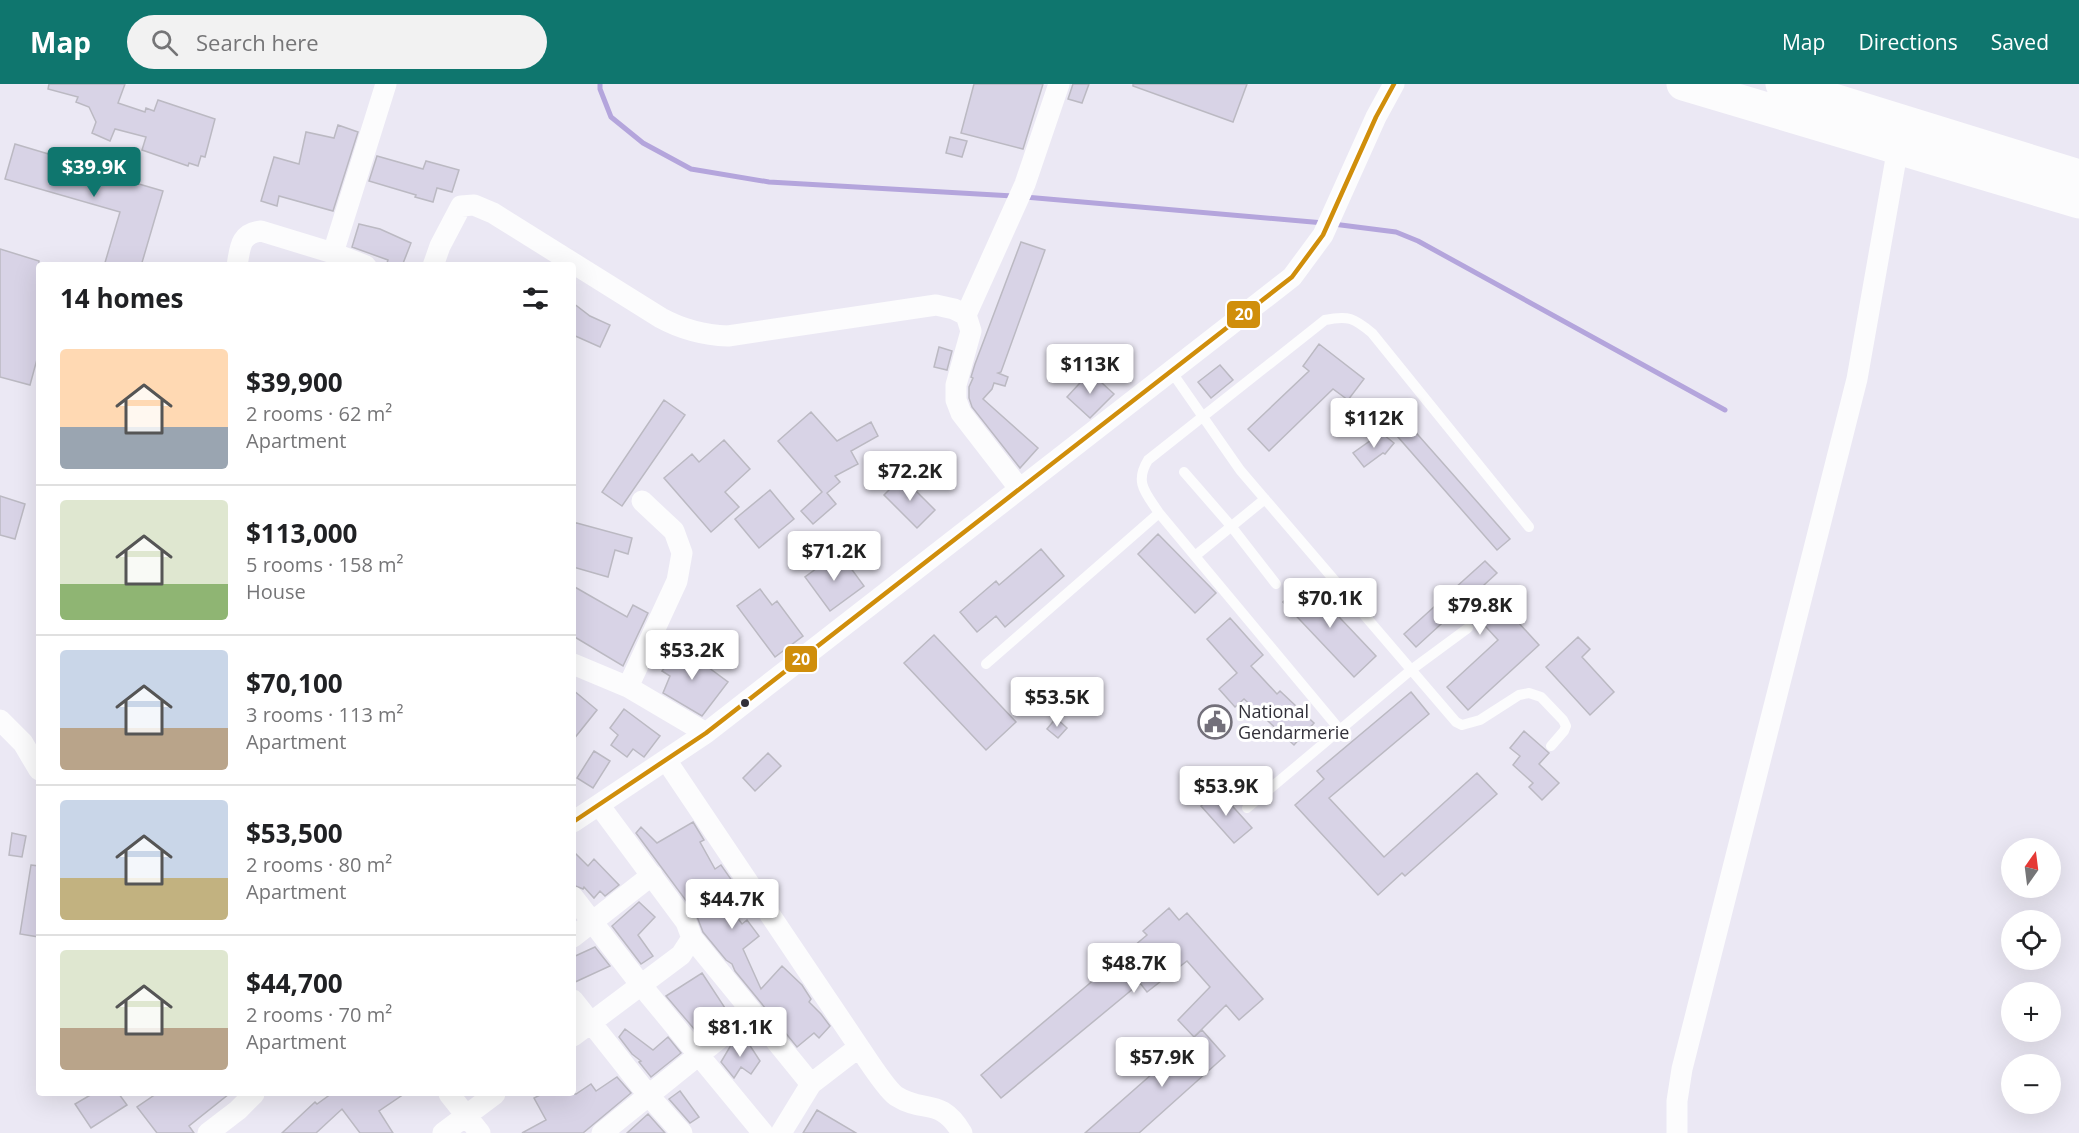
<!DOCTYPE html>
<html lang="en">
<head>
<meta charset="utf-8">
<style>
  :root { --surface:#fff; --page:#f2f2f2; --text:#202124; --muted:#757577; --line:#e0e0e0; --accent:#0f766e }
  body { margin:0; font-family:"Open Sans",sans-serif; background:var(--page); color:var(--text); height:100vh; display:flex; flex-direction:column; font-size:22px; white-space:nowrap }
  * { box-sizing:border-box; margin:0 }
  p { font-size:20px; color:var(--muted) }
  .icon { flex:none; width:33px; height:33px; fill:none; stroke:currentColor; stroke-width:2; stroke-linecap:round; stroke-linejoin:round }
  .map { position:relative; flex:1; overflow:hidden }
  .sheet { position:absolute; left:36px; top:178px; width:540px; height:834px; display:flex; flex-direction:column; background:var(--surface); border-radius:6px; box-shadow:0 6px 24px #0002 }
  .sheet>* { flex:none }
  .needle { width:39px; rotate:14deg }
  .buttons { position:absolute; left:2001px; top:754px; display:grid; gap:12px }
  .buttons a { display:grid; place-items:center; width:60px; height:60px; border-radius:50%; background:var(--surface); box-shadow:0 6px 24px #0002; font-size:30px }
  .price { position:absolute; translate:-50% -51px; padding:0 14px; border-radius:6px; background:#fff; color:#222; font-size:20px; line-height:39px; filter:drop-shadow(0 2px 3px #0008) }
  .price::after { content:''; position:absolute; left:50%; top:36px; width:18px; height:14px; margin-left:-9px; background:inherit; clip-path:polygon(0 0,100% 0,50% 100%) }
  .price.selected { background:var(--accent); color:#fff }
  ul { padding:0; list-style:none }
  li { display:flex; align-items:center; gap:18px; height:150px; padding:0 24px }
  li+li { border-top:2px solid var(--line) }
  li span { display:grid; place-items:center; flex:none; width:168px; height:120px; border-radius:6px; color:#555 }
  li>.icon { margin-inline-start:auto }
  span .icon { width:72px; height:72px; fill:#fffc; stroke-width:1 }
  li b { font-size:26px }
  h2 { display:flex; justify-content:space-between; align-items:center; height:72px; padding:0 24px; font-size:26px }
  header { display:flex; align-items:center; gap:36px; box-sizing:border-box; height:84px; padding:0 30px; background:var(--accent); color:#fff }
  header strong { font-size:28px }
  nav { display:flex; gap:33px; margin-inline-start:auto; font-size:21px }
  .search { width:420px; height:54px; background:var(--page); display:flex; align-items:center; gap:15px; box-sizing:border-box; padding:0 21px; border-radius:33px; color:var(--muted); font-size:22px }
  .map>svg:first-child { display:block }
</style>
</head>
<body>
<header>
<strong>Map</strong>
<div class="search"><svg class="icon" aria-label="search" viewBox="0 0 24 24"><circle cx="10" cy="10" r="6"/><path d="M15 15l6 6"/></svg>Search here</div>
<nav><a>Map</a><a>Directions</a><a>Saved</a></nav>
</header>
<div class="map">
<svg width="2079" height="1049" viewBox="0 0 2079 1049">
  <rect width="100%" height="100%" fill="#ebe8f4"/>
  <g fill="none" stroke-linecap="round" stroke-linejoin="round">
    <path stroke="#b4a5dc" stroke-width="5" d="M600,0V5L611,33L643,59L691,85L769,98L1013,112
      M1025,113L1324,139
      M1333,140L1396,148L1418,157L1725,326"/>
  </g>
  <path fill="#d8d3e6" stroke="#bbb9c2" stroke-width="1.5" d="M49,0H125L118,19L145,28L146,24L154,27L158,16L215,35L205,73L201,72L198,82L189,79L188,82L142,66L146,53L115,45L110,57L92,49L96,38L89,23L76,18L78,13L48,5Z
    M974,0H1043L1023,65L961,49Z
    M1073,0H1089L1082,19L1068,15Z
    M1133,0H1247L1233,38L1133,2Z
    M338,41L358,48L333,127L279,112L277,122L261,117L274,73L299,80L306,48L334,54Z
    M950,53L967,57L962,73L946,69Z
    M15,60L109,88L108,91L163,107L141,182H104L120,128L5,95Z
    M377,72L423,85L426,77L459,86L452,108L437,104L433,118L415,113L416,111L369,97Z
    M359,140L380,145L411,159L402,182H386L388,176L352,163Z
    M1021,158L1045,166L1001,288L998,289L1008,293L1005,302L994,299L992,305L983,315L1038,364L1020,384L972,323L969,314V303L973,294L971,293L975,280Z
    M0,165L39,177V268L30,301L0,293Z
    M573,219L590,232L610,241L600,263L573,251Z
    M1319,260L1364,295L1348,316L1333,305L1269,367L1248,345L1309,287L1303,282Z
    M939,263L952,267L947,286L934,283Z
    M1220,281L1233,296L1211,314L1198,298Z
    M1090,288L1114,310L1090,334L1067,313Z
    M664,316L685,331L622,422L602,408Z
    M811,328L837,357L871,338L878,352L851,367L858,380L835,392L840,398L827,409L836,420L813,440L801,427L822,408L778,357Z
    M1411,343L1510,455L1497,466L1398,353Z
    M1379,347L1394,359L1385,370L1383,369L1364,383L1353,369L1374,354Z
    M724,356L750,385L725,408L739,423L711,448L664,394L692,370L699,378Z
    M902,393L935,426L917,444L884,411Z
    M770,406L794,435L759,464L735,435Z
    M0,412L25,420L15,455L0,451Z
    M573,438L632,454L628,470L615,466L608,493L573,483Z
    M1158,450L1216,509L1195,529L1138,470Z
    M1041,465L1064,492L1005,543L996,532L977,548L960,528L996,497L999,501Z
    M839,468L864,502L830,527L805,493Z
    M1485,477L1497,489L1484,501L1539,561L1468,626L1447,603L1498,556L1464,519L1416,563L1404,550Z
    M1305,497L1376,572L1354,593L1283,518Z
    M573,502L627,533L633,521L648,529L623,582L573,552Z
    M760,505L772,521L777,517L803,552L775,573L737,522Z
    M1230,534L1263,571L1251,582L1277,610L1280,607L1314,639L1294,661L1244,615L1235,623L1219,605L1237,589L1207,555Z
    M934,551L1016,638L986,666L904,579Z
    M1578,553L1590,565L1582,573L1614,608L1590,631L1546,583Z
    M683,559L696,569L693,572L728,598L702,632L663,609L670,592L662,587Z
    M573,606L597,626L573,656Z
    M1411,608L1429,630L1329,714L1384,773L1477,689L1497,710L1405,792L1402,789L1378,811L1295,721L1324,695L1317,687Z
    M624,625L660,652L644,673L633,665L627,673L611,661L618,651L610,644Z
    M1056,634L1067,644L1058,654L1047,645Z
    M1524,647L1549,669L1539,680L1559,699L1542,716L1529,703L1533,699L1513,681L1520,672L1510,664Z
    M594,667L610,677L593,704L577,694Z
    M768,669L781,682L755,707L743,694Z
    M1218,706L1252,744L1234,759L1201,722Z
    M693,738L704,756L700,758L715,785L721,781L735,801L721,812L742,840L747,836L759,852L743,865L761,905L782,882L802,901L811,915L809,918L821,930L830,942L819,954L814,949L797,963L735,887L732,880L726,876L703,848L696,830L636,749L641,743L657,759Z
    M12,749L26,752L22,773L9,771Z
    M573,767L588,782L594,775L619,801L605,812L600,807L594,814L584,803L583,805L573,801Z
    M31,781L39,782V853L20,850Z
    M639,818L655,833L638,851L653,872L641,880L612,842Z
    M1169,824L1179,836L1187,829L1263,915L1239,936L1226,921L1194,953L1178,936L1210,903L1187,877L1147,908L1140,899L1001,1014L981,991L1147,851L1143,847Z
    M595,863L610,882L573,899V873Z
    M702,889L729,930L701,953L666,912Z
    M625,945L653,966L668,953L681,969L651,993L639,978L641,977L632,970L619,953Z
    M1202,946L1225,972L1139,1049H1085Z
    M740,954L749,960L760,977L751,990L741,983L734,994L721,978L731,961Z
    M617,993L631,1009L583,1049H522L546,1036L534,1014L542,1010H576L591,1000L596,1007Z
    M680,1007L699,1033L690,1039L669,1015Z
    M92,1010H119L127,1021L91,1044L75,1020Z
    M156,1010H229L189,1042L194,1049H157L137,1023Z
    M331,1010H404L379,1027L393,1049H360L342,1025L316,1049H282L315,1018L317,1020Z
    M817,1026L856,1049H803Z
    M648,1030L665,1049H627Z"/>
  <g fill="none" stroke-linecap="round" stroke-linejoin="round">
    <path stroke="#fcfcfd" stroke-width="10" d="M1171,287L1240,386L1456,638L1462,641L1480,636L1519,611L1529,609L1541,613L1563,636L1566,642L1564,647L1551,662
      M1184,388L1231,442L1276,500
      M1159,429L1340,646
      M1195,472L1265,415
      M986,580L1159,429C1146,409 1134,399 1148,376L1325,236C1348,231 1354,234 1372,249L1529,443
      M1247,724L1411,586L1468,544"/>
    <path stroke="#fcfcfd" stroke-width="21" d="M333,169L386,0
      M237,182C240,164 240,149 261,147L333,169L366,182
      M433,182L440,162L461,122L474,121L493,129L661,234C683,246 703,251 728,252L936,221L954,225L966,231L971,247L956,301V316L961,329L1019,404
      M966,231L1025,100L1059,0
      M573,580L628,603L706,649
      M628,603L677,497L682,469L674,447L642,417
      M0,636L23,659L39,686
      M666,676L859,963L811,1000L781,1049
      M573,738L706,649L1292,193L1323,151L1376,33L1394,0
      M573,813L641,901L763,1049
      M573,853L652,791
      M692,854L811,1000
      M573,916L649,1012L682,1049
      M573,952L681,871L692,854L686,838L599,721
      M859,963C867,975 886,1005 896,1012C924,1030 940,1012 962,1049
      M449,1010L480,1049
      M208,1049L238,1026L254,1010
      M443,1049L495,1010
      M602,1049L752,928
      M1677,1049V1017L1682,985L1857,295L1898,63"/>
    <path stroke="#fcfcfd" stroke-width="33" d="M1683,0L2079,118
      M1782,0L2079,92"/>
    <defs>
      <path id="bus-1" d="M573,738L706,649L1292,193L1323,151L1376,33L1394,0"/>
    </defs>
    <use href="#bus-1" stroke="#fff" stroke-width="9"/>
    <use href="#bus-1" stroke="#d08e0b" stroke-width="4.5"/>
  </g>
  <defs>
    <symbol id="civic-ring" viewBox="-11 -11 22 22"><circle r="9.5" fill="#fff" stroke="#73707a" stroke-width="1.5"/><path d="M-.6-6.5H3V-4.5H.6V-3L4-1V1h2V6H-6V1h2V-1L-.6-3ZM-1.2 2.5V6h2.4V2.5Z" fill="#73707a"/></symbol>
  </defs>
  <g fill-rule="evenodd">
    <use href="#civic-ring" x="1196" y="619" width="38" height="38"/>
  </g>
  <circle fill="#323039" stroke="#fff" stroke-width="2" cx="745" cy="619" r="5"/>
  <g text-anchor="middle" stroke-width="6" stroke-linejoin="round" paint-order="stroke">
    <g font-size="18" fill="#323039" stroke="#fff" text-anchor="start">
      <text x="1238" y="634">National<tspan x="1238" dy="21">Gendarmerie</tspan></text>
    </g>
  </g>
  <g stroke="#fff" stroke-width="2">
    <rect x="1226" y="216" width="35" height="29" rx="6" fill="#d08e0b"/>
    <rect x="784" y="561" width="34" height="28" rx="6" fill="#d08e0b"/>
  </g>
  <g font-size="16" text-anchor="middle" font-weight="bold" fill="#fff">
    <text x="1244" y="236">20</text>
    <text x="801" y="581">20</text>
  </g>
</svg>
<div class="buttons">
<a><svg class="needle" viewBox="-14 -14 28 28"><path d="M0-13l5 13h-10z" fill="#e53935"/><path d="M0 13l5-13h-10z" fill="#757577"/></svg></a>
<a><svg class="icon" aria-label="locate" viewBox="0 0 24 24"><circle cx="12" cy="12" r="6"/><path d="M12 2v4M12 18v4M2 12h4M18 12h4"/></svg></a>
<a>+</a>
<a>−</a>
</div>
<b class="price selected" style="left:94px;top:114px">$39.9K</b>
<b class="price" style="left:1090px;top:311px">$113K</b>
<b class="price" style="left:1374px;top:365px">$112K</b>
<b class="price" style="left:910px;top:418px">$72.2K</b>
<b class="price" style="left:834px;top:498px">$71.2K</b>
<b class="price" style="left:1330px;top:545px">$70.1K</b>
<b class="price" style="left:1480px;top:552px">$79.8K</b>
<b class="price" style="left:692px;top:597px">$53.2K</b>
<b class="price" style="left:1057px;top:644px">$53.5K</b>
<b class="price" style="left:1226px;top:733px">$53.9K</b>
<b class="price" style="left:732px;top:846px">$44.7K</b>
<b class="price" style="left:1134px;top:910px">$48.7K</b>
<b class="price" style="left:740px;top:974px">$81.1K</b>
<b class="price" style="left:1162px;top:1004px">$57.9K</b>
<section class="sheet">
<h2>14 homes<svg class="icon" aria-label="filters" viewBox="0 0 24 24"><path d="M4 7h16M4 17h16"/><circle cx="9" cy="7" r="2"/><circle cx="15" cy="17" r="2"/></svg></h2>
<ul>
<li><span style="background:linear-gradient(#ffd9b3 65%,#9aa5b1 0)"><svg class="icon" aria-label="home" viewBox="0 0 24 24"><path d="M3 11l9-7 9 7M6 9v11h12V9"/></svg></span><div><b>$39,900</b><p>2 rooms · 62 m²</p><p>Apartment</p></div></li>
<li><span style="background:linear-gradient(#dfe7d0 70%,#8fb573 0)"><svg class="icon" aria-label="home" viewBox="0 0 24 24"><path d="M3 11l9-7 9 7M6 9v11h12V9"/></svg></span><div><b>$113,000</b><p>5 rooms · 158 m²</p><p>House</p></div></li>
<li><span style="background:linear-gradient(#c9d6e8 65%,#b9a48a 0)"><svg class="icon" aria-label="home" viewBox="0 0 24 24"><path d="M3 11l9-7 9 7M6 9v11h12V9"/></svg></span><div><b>$70,100</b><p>3 rooms · 113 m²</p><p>Apartment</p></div></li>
<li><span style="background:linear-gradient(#c9d6e8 65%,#c2b280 0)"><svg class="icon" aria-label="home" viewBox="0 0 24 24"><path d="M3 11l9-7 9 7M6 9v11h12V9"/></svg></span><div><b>$53,500</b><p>2 rooms · 80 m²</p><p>Apartment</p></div></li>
<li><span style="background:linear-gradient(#dfe7d0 65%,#b9a48a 0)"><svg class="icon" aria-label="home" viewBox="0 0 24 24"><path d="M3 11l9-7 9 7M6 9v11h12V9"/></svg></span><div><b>$44,700</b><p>2 rooms · 70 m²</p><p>Apartment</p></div></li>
</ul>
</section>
</div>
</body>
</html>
